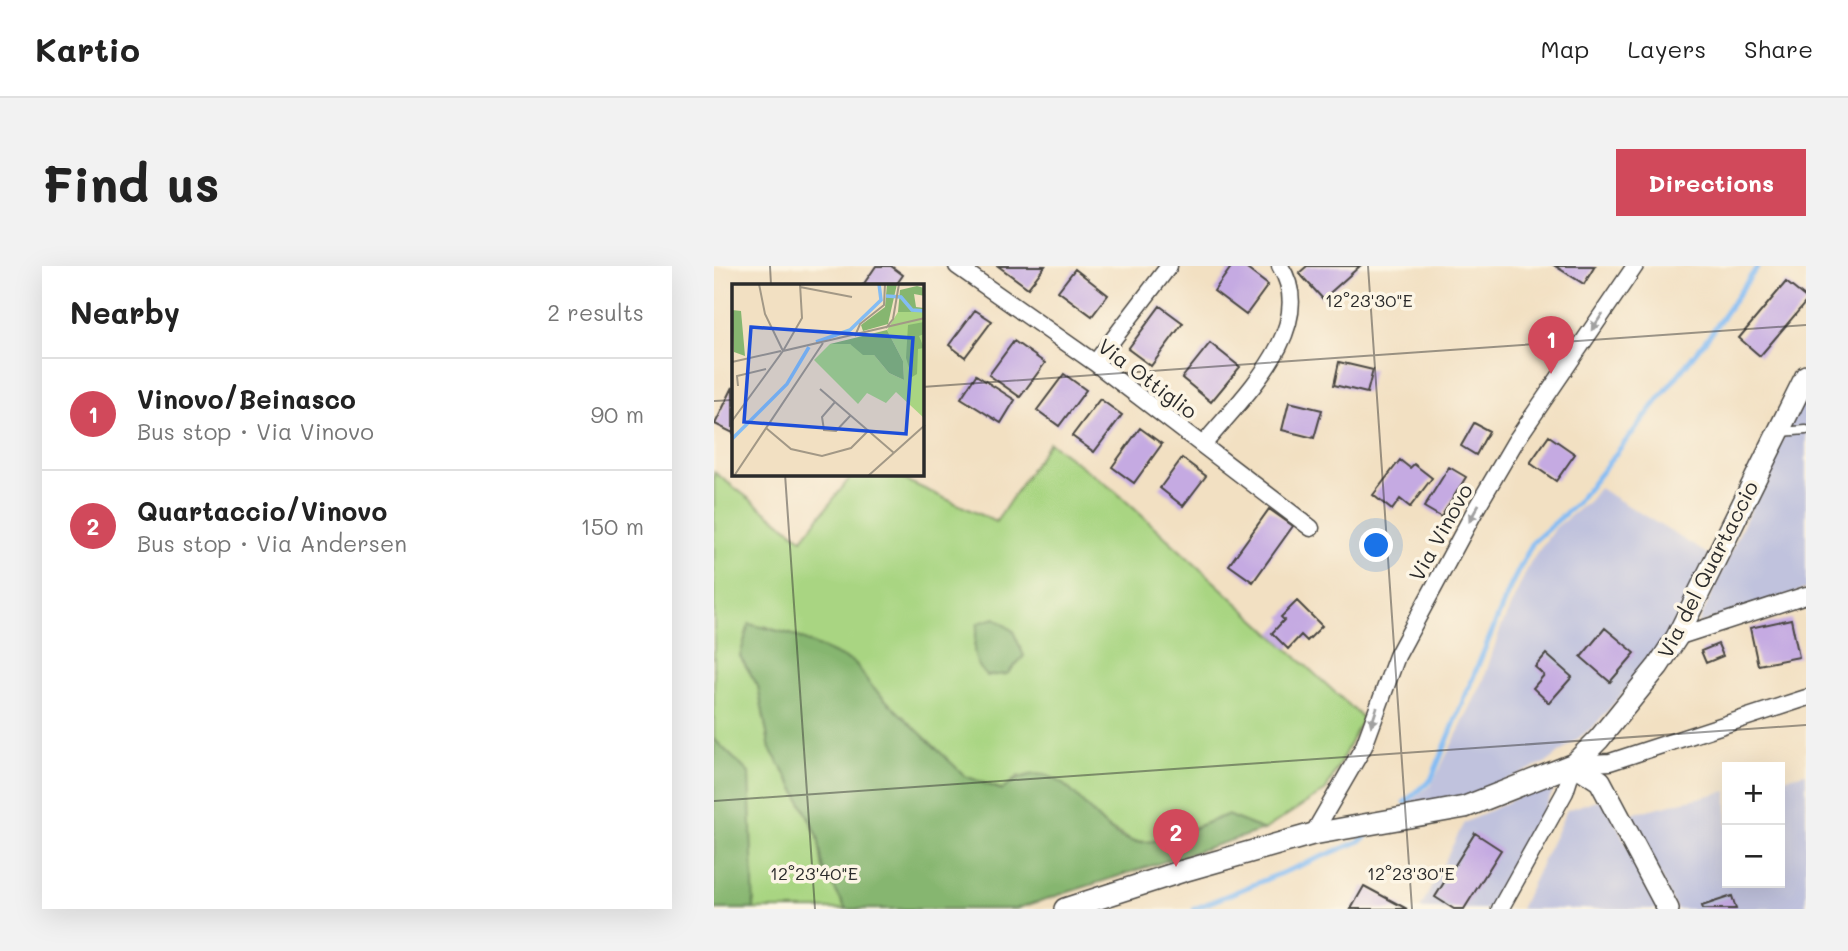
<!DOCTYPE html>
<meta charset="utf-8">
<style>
:root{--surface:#fff;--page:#f2f2f2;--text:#222;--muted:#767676;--line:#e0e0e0;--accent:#d1495b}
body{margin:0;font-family:Mali,sans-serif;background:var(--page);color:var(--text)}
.controls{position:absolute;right:21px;bottom:21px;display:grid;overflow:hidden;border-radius:0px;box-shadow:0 7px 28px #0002}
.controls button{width:63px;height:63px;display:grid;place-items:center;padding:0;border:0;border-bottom:2px solid var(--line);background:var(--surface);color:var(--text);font:35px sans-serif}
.you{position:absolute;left:663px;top:280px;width:24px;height:24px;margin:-18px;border:5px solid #fff;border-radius:50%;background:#1a73e8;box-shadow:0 0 0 10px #1a73e833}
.badge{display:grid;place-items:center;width:46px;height:46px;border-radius:50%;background:var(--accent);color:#fff;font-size:23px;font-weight:700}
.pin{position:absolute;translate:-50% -58px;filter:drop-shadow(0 2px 4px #0008)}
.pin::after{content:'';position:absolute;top:37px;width:24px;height:21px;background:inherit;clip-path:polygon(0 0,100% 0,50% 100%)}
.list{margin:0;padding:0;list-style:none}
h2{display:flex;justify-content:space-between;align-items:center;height:91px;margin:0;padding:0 28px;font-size:30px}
h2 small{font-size:23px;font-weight:400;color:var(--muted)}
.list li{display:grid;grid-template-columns:46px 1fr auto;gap:21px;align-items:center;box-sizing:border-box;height:112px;padding:0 28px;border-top:2px solid var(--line)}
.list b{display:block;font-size:26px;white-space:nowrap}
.list p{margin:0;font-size:23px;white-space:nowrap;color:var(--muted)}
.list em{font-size:23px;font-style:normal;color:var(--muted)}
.map{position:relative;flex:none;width:1092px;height:643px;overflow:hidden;border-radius:0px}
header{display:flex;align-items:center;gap:42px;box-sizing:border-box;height:98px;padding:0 35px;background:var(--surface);border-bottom:2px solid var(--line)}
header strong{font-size:33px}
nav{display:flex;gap:38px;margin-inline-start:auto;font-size:24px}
.intro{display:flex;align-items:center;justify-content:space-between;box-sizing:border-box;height:168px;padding:0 42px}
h1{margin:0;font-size:49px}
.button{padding:18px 32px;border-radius:0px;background:var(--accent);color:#fff;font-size:24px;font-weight:700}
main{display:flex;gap:42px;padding:0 42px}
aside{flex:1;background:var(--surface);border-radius:0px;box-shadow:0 7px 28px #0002}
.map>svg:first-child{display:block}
.industrial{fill:#c0c2dd}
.green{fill:#a9d582;stroke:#6a8056;stroke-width:2}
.forest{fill:#86b670;stroke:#58704e;stroke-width:2}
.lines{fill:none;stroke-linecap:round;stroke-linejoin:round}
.stream{stroke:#83bcf4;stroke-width:5}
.building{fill:#c5aae2}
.lane-casing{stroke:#494642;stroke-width:11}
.street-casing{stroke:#494642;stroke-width:19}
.secondary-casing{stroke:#494642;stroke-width:24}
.lane{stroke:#fff;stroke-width:8}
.street{stroke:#fff;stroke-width:16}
.secondary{stroke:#fff;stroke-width:21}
.oneway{fill:#a0a0a0}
.ticks{fill:none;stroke:#2b2b2b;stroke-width:2;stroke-opacity:0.45}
.labels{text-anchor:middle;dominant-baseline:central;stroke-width:7;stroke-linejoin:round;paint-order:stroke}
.street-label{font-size:21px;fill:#2b2b2b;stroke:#fcf5e5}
.inset-river{fill:none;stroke:#83bcf4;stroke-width:3.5}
.inset-road{fill:none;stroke:#a29886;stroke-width:2}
.view{fill:#1d4ed8;fill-opacity:0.15;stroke:#1d4ed8;stroke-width:3.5}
.inset-edge{fill:none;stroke:#2b2b2b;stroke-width:3.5}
.ticks-label{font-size:18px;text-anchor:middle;fill:#2b2b2b;stroke:#fcf5e5;stroke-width:7;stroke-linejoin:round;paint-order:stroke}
</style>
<header>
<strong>Kartio</strong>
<nav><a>Map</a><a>Layers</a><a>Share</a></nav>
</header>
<div class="intro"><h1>Find us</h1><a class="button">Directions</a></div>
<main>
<aside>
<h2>Nearby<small>2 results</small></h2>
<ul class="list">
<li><span class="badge">1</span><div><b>Vinovo/Beinasco</b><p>Bus stop · Via Vinovo</p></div><em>90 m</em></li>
<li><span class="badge">2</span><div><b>Quartaccio/Vinovo</b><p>Bus stop · Via Andersen</p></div><em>150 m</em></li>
</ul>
</aside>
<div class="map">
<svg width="1092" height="643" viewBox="0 0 1092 643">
<rect width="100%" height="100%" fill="#fcf5e5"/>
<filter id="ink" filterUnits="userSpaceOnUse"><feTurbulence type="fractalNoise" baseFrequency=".0143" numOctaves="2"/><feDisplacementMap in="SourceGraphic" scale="14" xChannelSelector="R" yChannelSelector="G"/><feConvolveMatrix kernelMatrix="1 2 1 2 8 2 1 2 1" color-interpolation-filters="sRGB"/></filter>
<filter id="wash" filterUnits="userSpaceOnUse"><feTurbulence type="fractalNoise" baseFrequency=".00686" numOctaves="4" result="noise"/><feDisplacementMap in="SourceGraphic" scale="28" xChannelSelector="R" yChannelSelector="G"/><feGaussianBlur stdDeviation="1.57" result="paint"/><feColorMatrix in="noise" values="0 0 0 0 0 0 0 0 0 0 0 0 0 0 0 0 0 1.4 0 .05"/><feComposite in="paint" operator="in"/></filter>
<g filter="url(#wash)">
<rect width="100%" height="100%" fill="#f2e0c2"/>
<!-- industrial -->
<path class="industrial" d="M1092 127V323L984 358 1068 174Z
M885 222 995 289 967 350 935 397 880 460 835 495 748 533 694 545V537L718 518 769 416 786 364 816 297 841 262 875 235Z
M1092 507V643H962L916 548 1013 525V617H1066V513Z
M847 510 778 643H706L750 557Z
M889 532 946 643H806L853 544Z"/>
<!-- green -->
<path class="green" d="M335 176 401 225 649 452 612 524 550 564 513 549 441 576 418 575 389 558 353 521 304 510 289 524 251 510 157 420 141 397 51 360 26 390 44 420 56 483 79 520 104 570 109 602 132 643H0V206L88 273 139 208H178L282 256Z"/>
<!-- forest -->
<path class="forest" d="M281 352 299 365 310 390 293 408 273 410C256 394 259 379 264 357Z
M35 358 77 368 141 397 157 420 251 510 288 524C350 471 372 568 421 576 448 579 487 558 513 549L550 564 301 643H132L109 602 104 570 79 520 56 483 44 420 26 390Z
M0 473 35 507 40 643H0Z"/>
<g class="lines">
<!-- stream -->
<path class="stream" d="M691 536 717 514 797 319 819 276 862 238 998 66 1044 0
M480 643 646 575 653 569"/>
</g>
<g id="blocks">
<!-- building -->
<path class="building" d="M162 0H177L189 9 182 19H149Z
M284 0H331L314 22Z
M518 0H529L554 19 532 49 500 25Z
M593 0H646L609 33 585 7Z
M841 0H881L870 18Z
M361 3 394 29 378 50 344 25Z
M1072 16 1092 32V36L1046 90 1025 72Z
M446 40 469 57 437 100 414 83Z
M261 44 278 55 251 91 235 79Z
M300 75 331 97 306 131 275 109Z
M496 77 526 101 497 136 468 112Z
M625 96 659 104 653 127 620 119Z
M350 108 372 124 345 160 323 144Z
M262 109 301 134 287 157 247 132Z
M19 121V167L1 158Z
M386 133 408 149 380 186 358 170Z
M575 136 608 144 600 172 568 164Z
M760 157 775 165 762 189 747 180Z
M426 162 448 178 420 217 398 201Z
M835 170 861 188 842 215 816 197Z
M468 192 492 210 469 240 446 222Z
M686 194 696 202 700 198 718 212 696 241 686 233 678 244 659 229Z
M735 201 752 211 727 251 710 241Z
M555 243 579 260 539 316 515 299Z
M583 335 608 360 593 375 587 369 574 383 558 367 570 354 567 351Z
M1077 353 1085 391 1044 399 1036 362Z
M891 362 921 387 896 416 867 391Z
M1004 378 1009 390 992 397 987 385Z
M832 388 858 411 835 437 819 422 830 409 821 401Z
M761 567 787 584 750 643H740L721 631Z
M650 620 693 643H637Z
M1018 630 1022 643H989L988 640Z"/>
</g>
</g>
<g filter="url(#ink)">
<use href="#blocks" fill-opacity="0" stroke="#494642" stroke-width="2"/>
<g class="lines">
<defs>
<path id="lane" d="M1067 166 1092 164"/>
<path id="street" d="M243 0 381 97 597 262
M381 97 455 0
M489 179C525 134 606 62 566 0
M963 371 1092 329
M599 568 650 480 683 390 763 241 801 176 921 0
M786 643 851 526 860 498 896 496 1092 432"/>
<path id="secondary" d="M860 498 886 515 954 643
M351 643 469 605 599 568 751 541 860 498 885 473 944 400 963 371 1092 110"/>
</defs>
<!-- lane casing -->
<use href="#lane" class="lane-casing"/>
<!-- street casing -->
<use href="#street" class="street-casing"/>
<!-- secondary casing -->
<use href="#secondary" class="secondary-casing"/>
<!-- lane -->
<use href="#lane" class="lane"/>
<!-- street -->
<use href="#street" class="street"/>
<!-- secondary -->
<use href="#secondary" class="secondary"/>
</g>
<!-- one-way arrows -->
<defs><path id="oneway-solid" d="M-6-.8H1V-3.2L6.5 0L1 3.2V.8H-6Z" transform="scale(1.75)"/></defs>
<g class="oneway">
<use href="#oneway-solid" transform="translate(883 56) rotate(124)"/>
<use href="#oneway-solid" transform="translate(760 247) rotate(119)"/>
<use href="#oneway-solid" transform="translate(660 451) rotate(108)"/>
</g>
</g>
<!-- ticks -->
<path class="ticks" d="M56 0 57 19M654 0 698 643M208 121 1092 59M0 135 19 134M71 208 101 643M0 535 1092 459"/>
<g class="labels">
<!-- street labels -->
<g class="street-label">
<text transform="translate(434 112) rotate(37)">Via Ottiglio</text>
<text transform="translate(726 266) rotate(-61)">Via Vinovo</text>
<text transform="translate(993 303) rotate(-63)">Via del Quartaccio</text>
</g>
</g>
<!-- overview -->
<g transform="translate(18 18)">
<rect width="192" height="192" fill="#f2e0c2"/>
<path d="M178 26 192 28V134L164 108 154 119 135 109 126 120 82 76 98 60H118L142 71 157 89 172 96 171 77 155 46 166 28Z" fill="#a9d582"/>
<path d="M155 0H165L156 40 131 47 129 41 153 23ZM185 2 192 4 193 12 182 10 184 23 192 24V28H166L168 6ZM0 26 9 27 13 72 2 68ZM192 38V50L187 52 192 64 186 65 185 90 180 93 174 74 176 41ZM155 46 171 77 172 96 157 89 142 71H131L118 60H98Z" fill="#86b670"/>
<path class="inset-river" d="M154 12 169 13 180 26 193 27M84 58 118 46 149 16 147 0M0 155 55 100 77 63"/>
<path class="inset-road" d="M27 0 33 30 51 67M68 3 120 13M154 44 161 35 167 0M123 52 128 40 152 21 153 0M51 67 70 34 68 0M0 78 49 67M6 102 5 92 34 85M88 105 162 169M103 118 90 133 92 146 104 147 118 132M0 137 51 67 193 34M34 144 59 165 90 172 119 164 137 146M2 192 91 59M136 192 193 141"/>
<path class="view" d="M19 43 181 54 174 150 12 138Z"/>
<rect width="192" height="192" class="inset-edge"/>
</g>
<g class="ticks-label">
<text x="655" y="41">12°23'30"E</text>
<text x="100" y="614">12°23'40"E</text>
<text x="697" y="614">12°23'30"E</text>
</g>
</svg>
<div class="controls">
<button>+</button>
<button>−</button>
</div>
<div class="you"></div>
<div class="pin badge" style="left:837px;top:108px">1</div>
<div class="pin badge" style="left:462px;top:601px">2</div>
</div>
</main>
